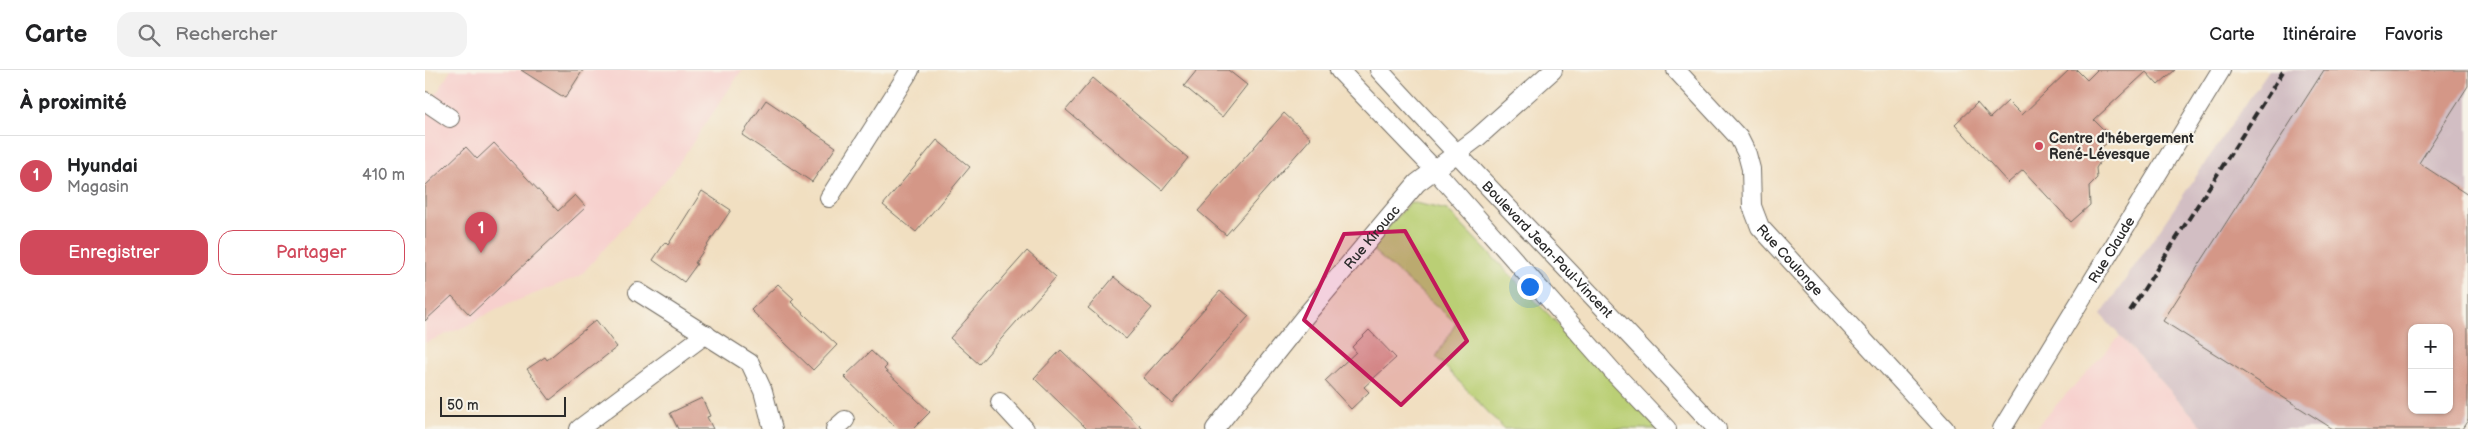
<!DOCTYPE html>
<html lang="fr">
<meta charset="utf-8">
<style>
:root{--surface:#fff;--page:#f2f2f2;--text:#202124;--muted:#757577;--line:#e0e0e0;--accent:#d1495b}
body{margin:0;font-family:"Balsamiq Sans",sans-serif;background:var(--page);color:var(--text)}
.controls{position:absolute;right:15px;bottom:15px;display:grid;overflow:hidden;border-radius:10px;box-shadow:0 1px 4px #0004}
.controls button{width:45px;height:45px;display:grid;place-items:center;padding:0;border:0;border-bottom:1px solid var(--line);background:var(--surface);color:var(--text);font:25px sans-serif}
.scale{position:absolute;left:15px;bottom:12px;width:126px;box-sizing:border-box;padding-left:5px;border:2px solid #2b2b2b;border-top:0;font-size:14px;line-height:18px;white-space:nowrap;color:#2b2b2b;-webkit-text-stroke:4px #f7f3e8;paint-order:stroke}
.you{position:absolute;left:1104px;top:216px;width:18px;height:18px;margin:-12px;border:4px solid #fff;border-radius:50%;background:#1a73e8;box-shadow:0 0 0 8px #1a73e833}
.badge{display:grid;place-items:center;width:32px;height:32px;border-radius:50%;background:var(--accent);color:#fff;font-size:16px;font-weight:700}
.pin{position:absolute;translate:-50% -41px;filter:drop-shadow(0 1px 2px #0008)}
.pin::after{content:'';position:absolute;top:26px;width:18px;height:15px;background:inherit;clip-path:polygon(0 0,100% 0,50% 100%)}
.list{margin:0;padding:0;list-style:none}
h2{display:flex;justify-content:space-between;align-items:center;height:65px;margin:0;padding:0 20px;font-size:21px}
h2 small{font-size:16px;font-weight:400;color:var(--muted)}
.list li{display:grid;grid-template-columns:32px 1fr auto;gap:15px;align-items:center;box-sizing:border-box;height:80px;padding:0 20px;border-top:1px solid var(--line)}
.list b{display:block;font-size:19px;white-space:nowrap}
.list p{margin:0;font-size:16px;white-space:nowrap;color:var(--muted)}
.list em{font-size:16px;font-style:normal;color:var(--muted)}
.actions{display:flex;gap:10px;padding:15px 20px}
.actions a{flex:1;padding:11px 0;border:1px solid var(--accent);border-radius:15px;text-align:center;font-size:18px;color:var(--accent)}
.actions .main{background:var(--accent);color:#fff}
.icon{flex:none;width:28px;height:28px;fill:none;stroke:currentColor;stroke-width:2;stroke-linecap:round;stroke-linejoin:round}
.map{position:relative;flex:none;width:2043px;height:359px;overflow:hidden}
header{display:flex;align-items:center;gap:30px;box-sizing:border-box;height:70px;padding:0 25px;background:var(--surface);border-bottom:1px solid var(--line)}
header strong{font-size:24px}
nav{display:flex;gap:28px;margin-inline-start:auto;font-size:18px}
.search{width:350px;height:45px;background:var(--page);display:flex;align-items:center;gap:12px;box-sizing:border-box;padding:0 18px;border-radius:15px;color:var(--muted);font-size:19px}
main{display:flex}
aside{flex:1;background:var(--surface)}
.map>svg:first-child{display:block}
.built{fill:#f7d0cd}
.industrial{fill:#d2bec3;fill-rule:evenodd}
.green{fill:#bacf74;stroke:#727d50}
.building{fill:#d49787;fill-rule:evenodd}
.lines{fill:none;stroke-linecap:round;stroke-linejoin:round}
.minor-casing{stroke:#706a60;stroke-width:20}
.minor{stroke:#fff;stroke-width:18}
.rail{stroke:#2b2b2b;stroke-width:4;stroke-dasharray:8 4;stroke-linecap:butt}
.marked{fill:#c2185b;fill-opacity:0.2;stroke:#c2185b;stroke-width:4;stroke-linejoin:round}
.poi-dot{fill:#d1495b;stroke:#f7f3e8;stroke-width:2}
.labels{text-anchor:middle;dominant-baseline:central;stroke-width:4.5;stroke-linejoin:round;paint-order:stroke}
.poi-label{font-size:14px;font-weight:bold;fill:#2b2b2b;stroke:#f7f3e8;text-anchor:start}
.street-label{font-size:14px;fill:#2b2b2b;stroke:#f7f3e8}
</style>
<header>
<strong>Carte</strong>
<div class="search"><svg class="icon" aria-label="search" viewBox="0 0 24 24"><circle cx="10" cy="10" r="6"/><path d="M15 15l6 6"/></svg>Rechercher</div>
<nav><a>Carte</a><a>Itinéraire</a><a>Favoris</a></nav>
</header>
<main>
<aside>
<h2>À proximité<small></small></h2>
<ul class="list">
<li><span class="badge">1</span><div><b>Hyundai</b><p>Magasin</p></div><em>410 m</em></li>
</ul>
<div class="actions"><a class="main">Enregistrer</a><a>Partager</a></div>
</aside>
<div class="map">
<svg width="2043" height="359" viewBox="0 0 2043 359">
<rect width="100%" height="100%" fill="#f7f3e8"/>
<filter id="ink" filterUnits="userSpaceOnUse"><feTurbulence type="fractalNoise" baseFrequency=".02" numOctaves="2"/><feDisplacementMap in="SourceGraphic" scale="10" xChannelSelector="R" yChannelSelector="G"/><feConvolveMatrix kernelMatrix="1 2 1 2 8 2 1 2 1" color-interpolation-filters="sRGB"/></filter>
<filter id="wash" filterUnits="userSpaceOnUse"><feTurbulence type="fractalNoise" baseFrequency=".0096" numOctaves="4" result="noise"/><feDisplacementMap in="SourceGraphic" scale="20" xChannelSelector="R" yChannelSelector="G"/><feGaussianBlur stdDeviation="1.12" result="paint"/><feColorMatrix in="noise" values="0 0 0 0 0 0 0 0 0 0 0 0 0 0 0 0 0 1.4 0 .05"/><feComposite in="paint" operator="in"/></filter>
<g filter="url(#wash)">
<rect width="100%" height="100%" fill="#f1dfc1"/>
<!-- built -->
<path class="built" d="M26 0H317L247 103 155 206 71 239 41 256 0 273V42Z
M1695 266 1780 359H1609Z"/>
<!-- industrial -->
<path class="industrial" d="M1844 0H2043V359H1780L1676 245ZM1987 258H2024V340H1987Z"/>
<!-- green -->
<path class="green" d="M985 132 1022 140 1235 359H1079L1011 287 1031 253 945 178Z"/>
<g id="blocks">
<!-- building -->
<path class="building" d="M96 0H158L140 28Z
M772 0H803L822 15 797 47 759 16Z
M1644 0H1652L1662 10 1672 0H1750L1733 15 1721 2 1669 50 1684 65 1682 73 1676 78 1677 89 1671 98 1672 108 1664 116 1665 135 1646 152 1598 100 1583 113 1530 54 1552 33 1565 48 1583 31 1597 45Z
M1899 0H2043V16L1994 93 2043 125V350L2037 359H1908L1738 251ZM1987 258H2024V340H1987Z
M668 8 763 88 737 120 641 40Z
M341 30 411 77 387 112 317 65Z
M859 43 886 68 801 165 773 141Z
M512 70 545 97 491 162 458 135Z
M69 73 133 141 150 125 161 137 45 245 27 226 0 251V116L41 77 52 89Z
M277 121 306 140 270 193 272 194 259 212 228 190 240 172 243 175Z
M602 181 631 207 554 294 525 268Z
M689 207 727 238 701 269 663 238Z
M353 214 369 229 366 232 412 275 388 300 326 240Z
M795 221 824 246 747 333 718 308Z
M171 250 192 277 125 330 102 299 120 287 122 290Z
M944 260 971 288 939 317 944 322 926 339 900 311 931 282 927 277Z
M636 280 718 359H662L609 308Z
M446 281 462 296 459 299 505 342 488 359H473L419 307Z
M277 328 285 346 282 347 288 359H253L245 343Z"/>
</g>
</g>
<g filter="url(#ink)">
<use href="#blocks" fill-opacity="0" stroke="#706a60" stroke-width="1"/>
<g class="lines">
<defs>
<g id="minor">
<path d="M914 0 1010 100 1191 305 1242 359"/>
<path id="s1" d="M954 0C1065 121 1181 238 1292 359"/>
<path id="s2" d="M1251 0 1314 68 1322 84 1326 99 1327 136 1335 157 1520 359"/>
<path d="M0 31 25 48"/>
<path d="M404 128 485 0"/>
<path d="M213 222 325 293 338 321 348 359"/>
<path d="M575 332 600 359"/>
<path d="M154 359 281 264"/>
<path d="M410 359 420 350"/>
<path id="s3" d="M790 359 877 250 992 113 1052 68 1128 0"/>
<path id="s4" d="M1577 359 1796 0"/>
</g>
</defs>
<!-- minor casing -->
<use href="#minor" class="minor-casing"/>
<!-- minor -->
<use href="#minor" class="minor"/>
<!-- rail -->
<path class="rail" d="M1705 241 1859 0"/>
</g>
</g>
<!-- marked area -->
<path class="marked" d="M980 161 1042 271 976 335 879 250 919 164Z"/>
<!-- markers -->
<circle class="poi-dot" cx="1614" cy="76" r="5"/>
<g class="labels">
<!-- poi labels -->
<g class="poi-label">
<text x="1624" y="68">Centre d'hébergement<tspan x="1624" dy="16">René-Lévesque</tspan></text>
</g>
<!-- street labels -->
<g class="street-label">
<text stroke="none"><textPath href="#s3" startOffset="248">Rue Kirouac</textPath></text>
<text stroke="none"><textPath href="#s1" startOffset="246">Boulevard Jean-Paul-Vincent</textPath></text>
<text stroke="none"><textPath href="#s4" startOffset="210">Rue Claude</textPath></text>
<text stroke="none"><textPath href="#s2" startOffset="230">Rue Coulonge</textPath></text>
</g>
</g>
</svg>
<div class="controls">
<button>+</button>
<button>−</button>
</div>
<div class="scale">50 m</div>
<div class="you"></div>
<div class="pin badge" style="left:56px;top:183px">1</div>
</div>
</main>
